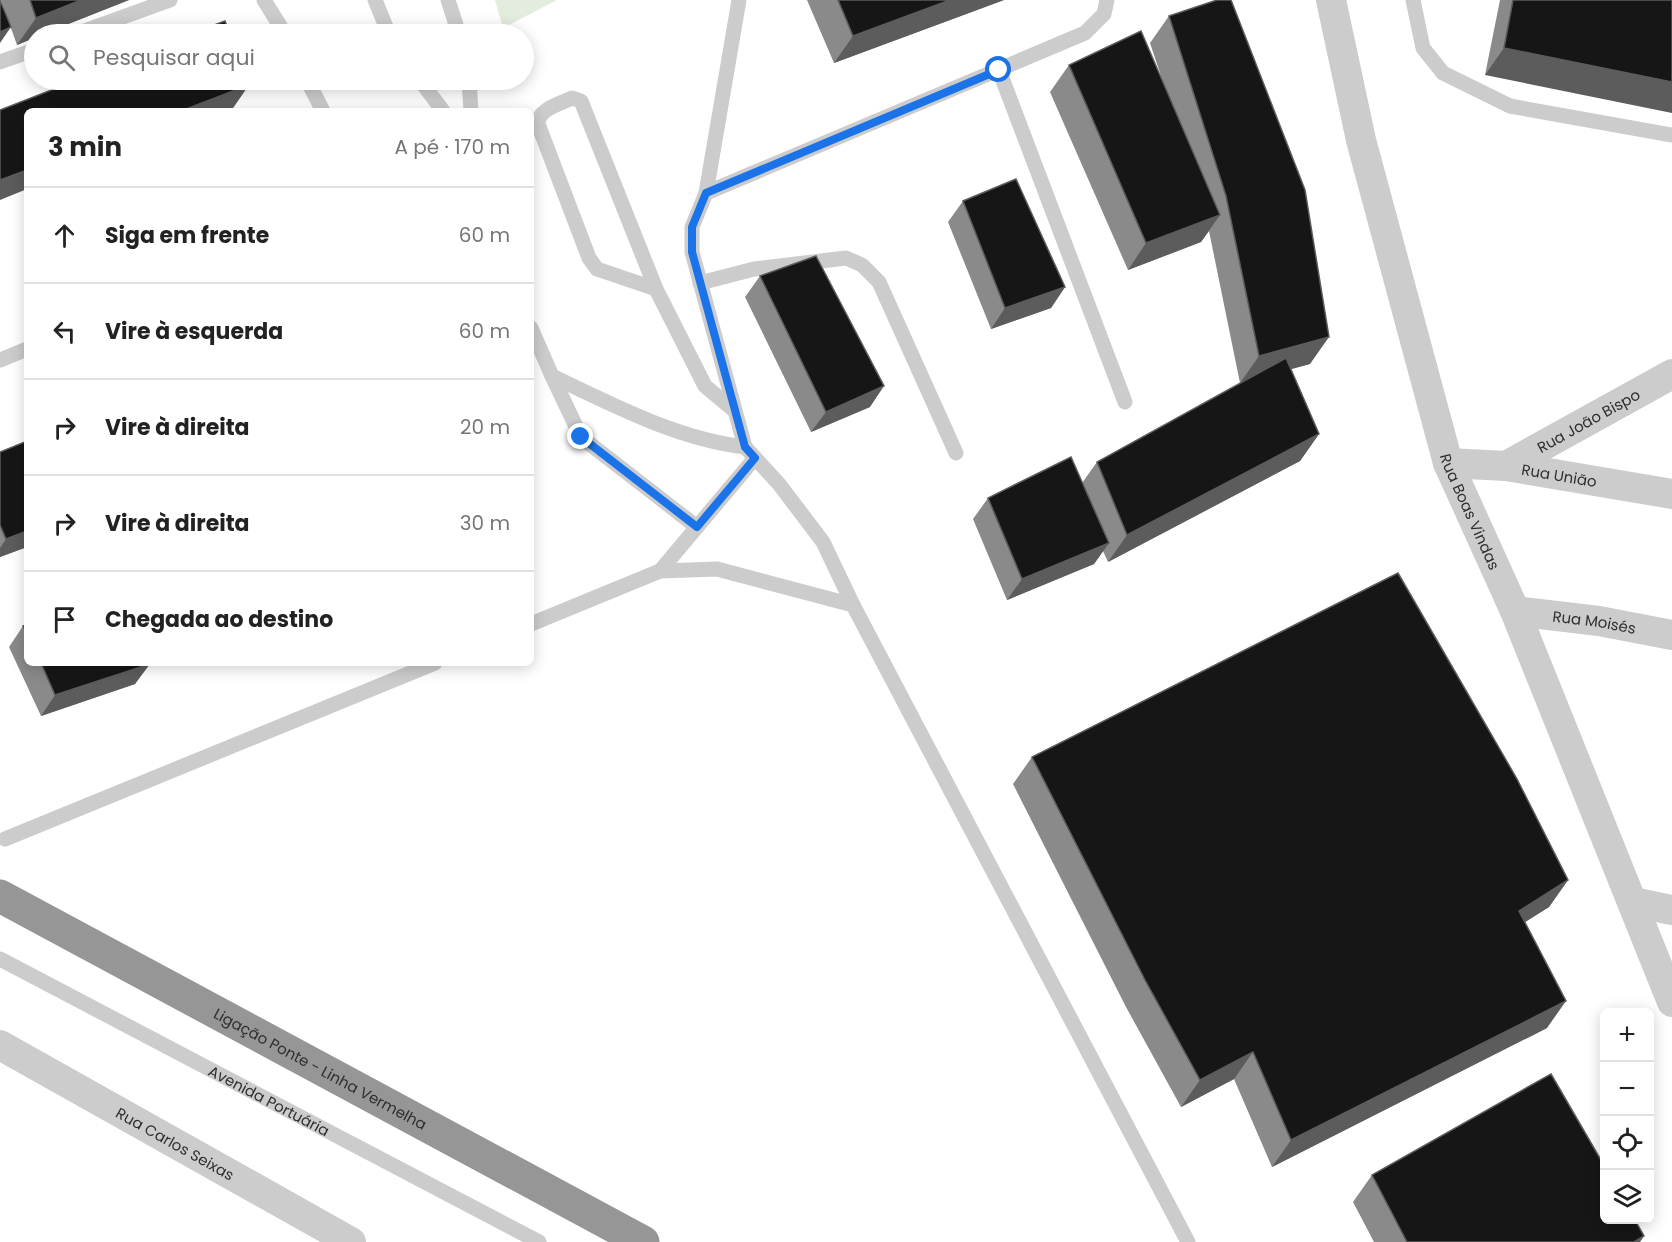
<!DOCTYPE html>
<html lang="pt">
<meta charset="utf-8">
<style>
:root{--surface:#fff;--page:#f6f6f6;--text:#222;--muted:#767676;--line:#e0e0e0}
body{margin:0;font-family:Poppins,sans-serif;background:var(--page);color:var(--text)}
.controls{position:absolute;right:18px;bottom:18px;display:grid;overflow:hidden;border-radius:9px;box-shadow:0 3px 15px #0003}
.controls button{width:54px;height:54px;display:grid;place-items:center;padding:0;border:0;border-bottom:2px solid var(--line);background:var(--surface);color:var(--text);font:30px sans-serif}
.stop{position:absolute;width:18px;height:18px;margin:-14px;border:4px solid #1a73e8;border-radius:50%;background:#fff}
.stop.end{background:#1a73e8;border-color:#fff;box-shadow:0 2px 6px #0008}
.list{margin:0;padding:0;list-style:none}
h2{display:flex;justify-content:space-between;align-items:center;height:78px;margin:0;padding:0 24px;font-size:26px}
h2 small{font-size:20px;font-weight:400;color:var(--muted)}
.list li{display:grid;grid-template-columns:39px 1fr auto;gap:18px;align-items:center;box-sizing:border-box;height:96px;padding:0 24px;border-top:2px solid var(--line)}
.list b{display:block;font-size:22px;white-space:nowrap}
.list em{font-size:20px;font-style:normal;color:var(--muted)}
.icon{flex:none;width:33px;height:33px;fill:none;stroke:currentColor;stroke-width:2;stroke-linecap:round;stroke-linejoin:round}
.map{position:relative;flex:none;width:1672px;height:1242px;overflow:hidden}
.search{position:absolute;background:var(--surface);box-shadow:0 3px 15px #0003;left:24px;top:24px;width:510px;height:66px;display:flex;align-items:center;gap:15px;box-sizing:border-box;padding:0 21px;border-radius:33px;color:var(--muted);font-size:22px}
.panel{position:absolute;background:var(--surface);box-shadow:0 3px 15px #0003;left:24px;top:108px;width:510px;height:558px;border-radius:9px}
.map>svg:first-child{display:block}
.green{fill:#e3ecdd}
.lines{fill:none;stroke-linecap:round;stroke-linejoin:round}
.lane{stroke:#ccc;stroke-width:15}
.street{stroke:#ccc;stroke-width:30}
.highway{stroke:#969696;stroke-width:33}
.wall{fill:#8a8a8a}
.shaded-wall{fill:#5c5c5c}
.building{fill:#161616;stroke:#5c5c5c;stroke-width:1.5}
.route{stroke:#1a73e8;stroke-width:8}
.labels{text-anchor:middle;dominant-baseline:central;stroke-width:6;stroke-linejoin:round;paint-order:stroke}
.street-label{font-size:15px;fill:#2f2f2f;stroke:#fff}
</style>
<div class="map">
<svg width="1672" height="1242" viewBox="0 0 1672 1242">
<rect width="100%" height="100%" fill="#fff"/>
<!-- green -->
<path class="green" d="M495 0H557L503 28Z"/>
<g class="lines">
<!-- lane -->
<g class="lane">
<path d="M264 0 285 34"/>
<path d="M375 0 389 34"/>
<path d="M448 0 459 34"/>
<path d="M1413 0 1423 48 1443 73 1510 106 1672 135"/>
<path d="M76 34 170 0"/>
<path d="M0 62 34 50"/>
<path d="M999 70 1125 402"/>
<path d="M307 80 323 111"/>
<path d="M420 80 443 111"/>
<path d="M469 80 471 111"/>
<path d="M706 193 739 0"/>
<path d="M700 283 754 269 846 258 862 265 879 282 956 453"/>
<path d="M656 289 597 269 589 258 538 124C538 109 560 104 572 98L581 101 656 289 705 386 735 411"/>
<path d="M531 328 552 376C613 405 677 439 745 447L779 484 823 542 853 605 1188 1242"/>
<path d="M0 360 27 349"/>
<path d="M552 376 581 437 697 527"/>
<path d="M745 447 692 252V227L706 193 1085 33 1104 14 1107 0"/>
<path d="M660 571 755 458"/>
<path d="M531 624 660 571 717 569 853 605"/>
<path d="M5 839 435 663"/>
<path id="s1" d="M0 959 539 1242"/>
</g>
<!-- street -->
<g class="street">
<path id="s2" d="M1331 0 1361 140 1448 463 1515 611 1672 1002"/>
<path id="s3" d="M1448 463 1506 466 1672 494"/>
<path id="s4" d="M1506 466 1672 374"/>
<path id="s5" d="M1515 611 1599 621 1672 635"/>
<path d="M1633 902 1672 910"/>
<path id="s6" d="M0 1045 351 1242"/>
</g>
<!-- highway -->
<path class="highway" id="s7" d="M0 896 643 1242"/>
</g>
<!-- wall -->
<path class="wall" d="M1 0H129L43 34H34V38L17 45Z
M807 0H1004L834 63Z
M1500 0H1672L1485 75Z
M1169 16 1310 364 1291 369 1319 434 1300 461 1108 562 1103 551 1094 564 1007 600 973 519 988 498 1082 483 1097 462 1242 382 1240 383 1209 231 1201 242 1128 270 1050 92 1069 65 1163 82 1150 43Z
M963 201 1065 287 1051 308 991 329 948 222Z
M760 276 870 407 811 432 745 297Z
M0 452 27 547 0 557Z
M27 625V663H149L135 684 41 716 9 647 23 626Z
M1032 757 1568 880 1549 907 1525 922 1547 1028 1272 1167 1234 1079 1181 1107 1126 1007 1013 784Z
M1372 1175 1640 1242H1374L1353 1202Z"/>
<!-- shaded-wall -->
<path class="shaded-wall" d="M81 0H129L43 34H34V38L17 45 36 18Z
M950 0H1004L834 63 853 36Z
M11 27 0 43V32Z
M1504 48 1672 82V113L1485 75Z
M249 85 231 111H181Z
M27 170V189L0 200V180Z
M1220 215 1201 242 1128 270 1146 243Z
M1065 287 1051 308 991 329 1005 308Z
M1329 337 1310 364 1240 383 1259 356Z
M884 386 870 407 811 432 826 412Z
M1319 434 1300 461 1108 562 1127 535Z
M27 531V547L0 557V548L6 539Z
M1109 543 1094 564 1007 600 1022 579Z
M150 664 135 684 41 716 55 695Z
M1568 880 1549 907 1500 938 1519 911Z
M1566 1001 1547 1028 1272 1167 1291 1140Z
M1253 1052 1234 1079 1181 1107 1200 1080Z
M1644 1236 1640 1242H1634Z"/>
<!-- building -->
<path class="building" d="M0 0 11 27 0 32Z
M30 0H81L36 18Z
M838 0H950L853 36Z
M1217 0H1231L1305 190 1329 337 1259 356 1226 196 1169 16Z
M1513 0H1672V82L1504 48Z
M225 21 230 34H190Z
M1141 31 1220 215 1146 243 1069 65Z
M77 80H247L249 85 181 111H27V170L0 180V110Z
M1016 179 1065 287 1005 308 963 201Z
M816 256 884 386 826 412 760 276Z
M1286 358 1319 434 1127 535 1097 462Z
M27 441V531L6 539 0 525V452Z
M1071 457 1109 543 1022 579 988 498Z
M1398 573 1517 779 1568 880 1519 911 1566 1001 1291 1140 1253 1052 1200 1080 1145 980 1032 757Z
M27 625V633L23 626Z
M41 663H149L150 664 55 695Z
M1551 1074 1605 1167V1220H1635L1644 1236 1634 1242H1407L1372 1175Z"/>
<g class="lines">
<!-- route -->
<path class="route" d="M581 437 697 527 755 458 745 447 692 252V227L706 193 999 70"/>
</g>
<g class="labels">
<!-- street labels -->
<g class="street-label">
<text stroke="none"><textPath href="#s4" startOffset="94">Rua João Bispo</textPath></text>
<text stroke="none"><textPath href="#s3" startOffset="112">Rua União</textPath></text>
<text stroke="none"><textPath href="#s2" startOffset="531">Rua Boas Vindas</textPath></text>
<text stroke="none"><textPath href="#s5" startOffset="80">Rua Moisés</textPath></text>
<text stroke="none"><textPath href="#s7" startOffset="364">Ligação Ponte - Linha Vermelha</textPath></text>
<text stroke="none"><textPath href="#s1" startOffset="304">Avenida Portuária</textPath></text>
<text stroke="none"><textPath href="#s6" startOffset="201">Rua Carlos Seixas</textPath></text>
</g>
</g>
</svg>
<div class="controls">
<button>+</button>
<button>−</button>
<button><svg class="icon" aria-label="locate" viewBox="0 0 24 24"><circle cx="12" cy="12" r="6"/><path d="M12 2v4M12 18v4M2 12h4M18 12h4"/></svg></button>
<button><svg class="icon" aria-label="layers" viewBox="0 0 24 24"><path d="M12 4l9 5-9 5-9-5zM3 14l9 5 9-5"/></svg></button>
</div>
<div class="stop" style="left:999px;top:70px"></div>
<div class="stop end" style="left:581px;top:437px"></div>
<div class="search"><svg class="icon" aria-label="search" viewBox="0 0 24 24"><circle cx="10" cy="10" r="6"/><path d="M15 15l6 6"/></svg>Pesquisar aqui</div>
<section class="panel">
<h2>3 min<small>A pé · 170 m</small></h2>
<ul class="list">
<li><svg class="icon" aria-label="ahead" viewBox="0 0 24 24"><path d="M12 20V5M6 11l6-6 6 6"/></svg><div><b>Siga em frente</b></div><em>60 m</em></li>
<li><svg class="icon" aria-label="left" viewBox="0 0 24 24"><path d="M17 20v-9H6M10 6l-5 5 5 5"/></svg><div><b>Vire à esquerda</b></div><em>60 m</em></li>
<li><svg class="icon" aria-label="right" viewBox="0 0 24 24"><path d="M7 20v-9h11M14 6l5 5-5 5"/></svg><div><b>Vire à direita</b></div><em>20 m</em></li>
<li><svg class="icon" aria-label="right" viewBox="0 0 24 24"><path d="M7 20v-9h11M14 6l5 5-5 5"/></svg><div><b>Vire à direita</b></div><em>30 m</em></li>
<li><svg class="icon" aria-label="arrive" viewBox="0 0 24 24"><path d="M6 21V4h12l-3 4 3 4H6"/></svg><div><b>Chegada ao destino</b></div></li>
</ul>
</section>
</div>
